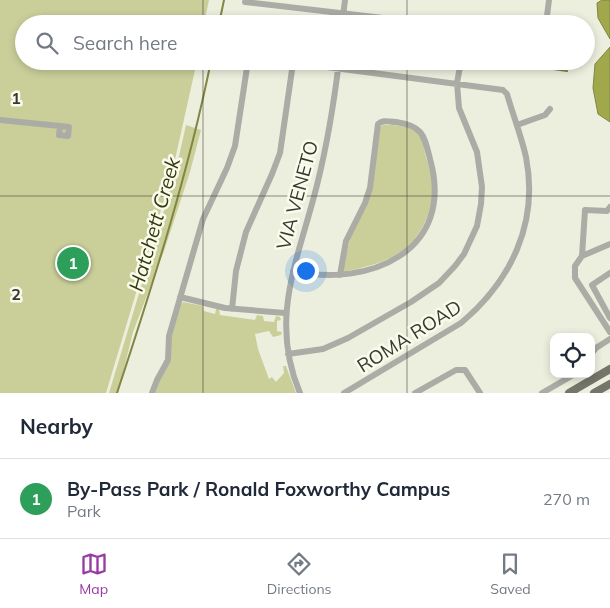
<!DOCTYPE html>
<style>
:root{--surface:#fff;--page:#f2f2f3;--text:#1f2937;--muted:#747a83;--line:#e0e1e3;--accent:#973aa4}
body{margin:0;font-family:Mulish,sans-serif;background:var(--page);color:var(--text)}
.controls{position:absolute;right:15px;bottom:15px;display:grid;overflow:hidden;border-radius:10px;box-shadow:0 2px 8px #0003}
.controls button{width:45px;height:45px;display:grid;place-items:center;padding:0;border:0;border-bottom:1px solid var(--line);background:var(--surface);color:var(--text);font:25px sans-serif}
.you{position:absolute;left:305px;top:270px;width:18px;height:18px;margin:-12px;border:4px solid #fff;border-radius:50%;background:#1a73e8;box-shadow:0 0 0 8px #1a73e833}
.badge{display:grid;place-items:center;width:32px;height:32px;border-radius:50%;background:var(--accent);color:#fff;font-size:16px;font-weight:700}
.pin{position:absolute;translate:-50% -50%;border:2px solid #fff;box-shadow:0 1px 5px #0006}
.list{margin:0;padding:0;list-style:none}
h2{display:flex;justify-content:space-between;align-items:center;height:65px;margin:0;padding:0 20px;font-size:21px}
h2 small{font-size:16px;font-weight:400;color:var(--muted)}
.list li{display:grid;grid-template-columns:32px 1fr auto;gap:15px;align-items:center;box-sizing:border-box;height:80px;padding:0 20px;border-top:1px solid var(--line)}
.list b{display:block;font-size:19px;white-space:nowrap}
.list p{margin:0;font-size:16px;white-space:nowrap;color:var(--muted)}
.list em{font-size:16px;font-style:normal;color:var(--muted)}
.icon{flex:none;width:28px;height:28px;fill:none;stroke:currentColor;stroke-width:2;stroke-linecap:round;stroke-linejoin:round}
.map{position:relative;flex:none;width:610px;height:393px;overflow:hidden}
.search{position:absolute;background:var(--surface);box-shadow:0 2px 8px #0003;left:15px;right:15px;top:15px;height:55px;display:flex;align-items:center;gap:12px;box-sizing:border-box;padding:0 18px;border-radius:28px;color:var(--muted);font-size:19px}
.sheet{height:145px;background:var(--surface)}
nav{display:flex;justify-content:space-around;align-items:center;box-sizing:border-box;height:70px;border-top:1px solid var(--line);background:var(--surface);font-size:14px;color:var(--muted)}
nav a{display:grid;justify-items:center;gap:2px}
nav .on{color:var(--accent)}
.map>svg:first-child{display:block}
.green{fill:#cacf9a}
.water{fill:#a1a74b;stroke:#818643}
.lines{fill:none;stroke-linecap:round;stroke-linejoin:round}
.stream{stroke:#818643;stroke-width:2}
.minor{stroke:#abaca5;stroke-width:6}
.major{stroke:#757669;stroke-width:8}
.grid{fill:none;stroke:#373831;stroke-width:1;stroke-opacity:0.55}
.labels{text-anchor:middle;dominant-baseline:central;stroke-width:5;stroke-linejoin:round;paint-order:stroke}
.street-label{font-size:19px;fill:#373831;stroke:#fafceb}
.water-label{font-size:20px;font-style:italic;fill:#353710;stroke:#fafceb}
.grid-label{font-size:16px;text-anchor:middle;font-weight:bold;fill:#373831;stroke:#fafceb;stroke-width:5;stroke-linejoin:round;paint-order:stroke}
</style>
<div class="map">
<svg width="610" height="393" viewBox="0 0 610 393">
<rect width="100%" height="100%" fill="#edefde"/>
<!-- green -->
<path class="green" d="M0 0H209L204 24H24V61H197L172 173 106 393H0Z
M186 125 201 130 190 172 164 251 133 332 118 393H109L175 174Z
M383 125C393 125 409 125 417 132 423 138 424 149 426 157 429 167 433 180 433 191 432 213 420 238 402 251 385 263 365 267 344 272L343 269 350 238 365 207 380 127Z
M183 302 203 306 204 311 215 314 216 309H219L220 315 255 320 257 315 263 316 264 321 274 322 276 316 280 317 281 320 277 321V331L282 332 281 335 273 337 269 331 255 334 258 349 269 379 272 377 276 382 284 373 283 366H286L296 393H155L181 305Z"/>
<!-- water -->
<path class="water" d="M602 0H610V39L598 18 597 3Z
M610 47V122L598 114 593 88 595 64Z"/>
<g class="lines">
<!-- stream -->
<path class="stream" d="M219 24 224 0
M497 61 567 71
M117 393C153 284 188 174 211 61"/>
<!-- minor -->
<path class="minor" d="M245 2 435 24
M342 24 345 0
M546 24 549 0
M281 61 503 90 507 94C513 115 521 135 526 157 539 223 511 281 461 323L344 393
M0 120 60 126 69 127 68 136 59 135 60 126
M517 125 545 115 550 109
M610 207 607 211 585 210 582 256 575 266V278L610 332
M582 256 610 244
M293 271C369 288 456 251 430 159 424 135 423 126 396 122 389 122 383 119 378 124L370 188 365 203 346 241 340 275
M610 273 592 285 610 318
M180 297 225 308 285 313
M232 309 236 271 246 232 272 174 280 153 293 63
M288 354 323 349 348 338 411 302 439 283 455 266 464 254 477 226 481 204 482 187 477 152 459 108 457 83 461 61
M591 354 596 348 610 339
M152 393 157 380 168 360 169 336 203 219 227 168 235 146 248 61
M300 393C268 318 299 258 317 185 327 145 334 103 339 61
M415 393 456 370H465L480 393
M542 393 575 374"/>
<!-- major -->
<path class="major" d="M569 393 610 369
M594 393 610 384"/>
</g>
<!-- grid -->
<path class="grid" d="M203 0V24M407 0V24M203 61V393M407 61V393M0 196H610"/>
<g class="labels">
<!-- street labels -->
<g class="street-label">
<text transform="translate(297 195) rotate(-75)">VIA VENETO</text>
<text transform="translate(409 336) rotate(-32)">ROMA ROAD</text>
</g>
<!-- water labels -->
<g class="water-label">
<text transform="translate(154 224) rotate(-74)">Hatchett Creek</text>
</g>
</g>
<g class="grid-label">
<text x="16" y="104">1</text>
<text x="16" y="300">2</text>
</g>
</svg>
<div class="controls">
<button><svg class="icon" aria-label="locate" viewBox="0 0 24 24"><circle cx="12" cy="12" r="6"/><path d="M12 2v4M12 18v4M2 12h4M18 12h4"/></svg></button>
</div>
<div class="you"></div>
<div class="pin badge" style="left:73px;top:263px;background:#2e9e5b">1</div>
<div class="search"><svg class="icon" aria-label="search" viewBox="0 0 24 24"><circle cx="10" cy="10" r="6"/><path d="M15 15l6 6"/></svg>Search here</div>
</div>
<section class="sheet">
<h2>Nearby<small></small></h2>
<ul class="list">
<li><span class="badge" style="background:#2e9e5b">1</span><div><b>By-Pass Park / Ronald Foxworthy Campus</b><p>Park</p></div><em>270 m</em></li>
</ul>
</section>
<nav>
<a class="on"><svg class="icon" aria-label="map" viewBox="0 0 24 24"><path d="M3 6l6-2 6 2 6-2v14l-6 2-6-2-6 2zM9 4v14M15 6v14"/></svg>Map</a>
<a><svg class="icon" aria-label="directions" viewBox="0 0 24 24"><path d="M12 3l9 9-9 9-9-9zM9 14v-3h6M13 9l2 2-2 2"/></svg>Directions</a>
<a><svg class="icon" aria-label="saved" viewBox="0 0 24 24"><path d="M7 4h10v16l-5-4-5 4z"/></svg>Saved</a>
</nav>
